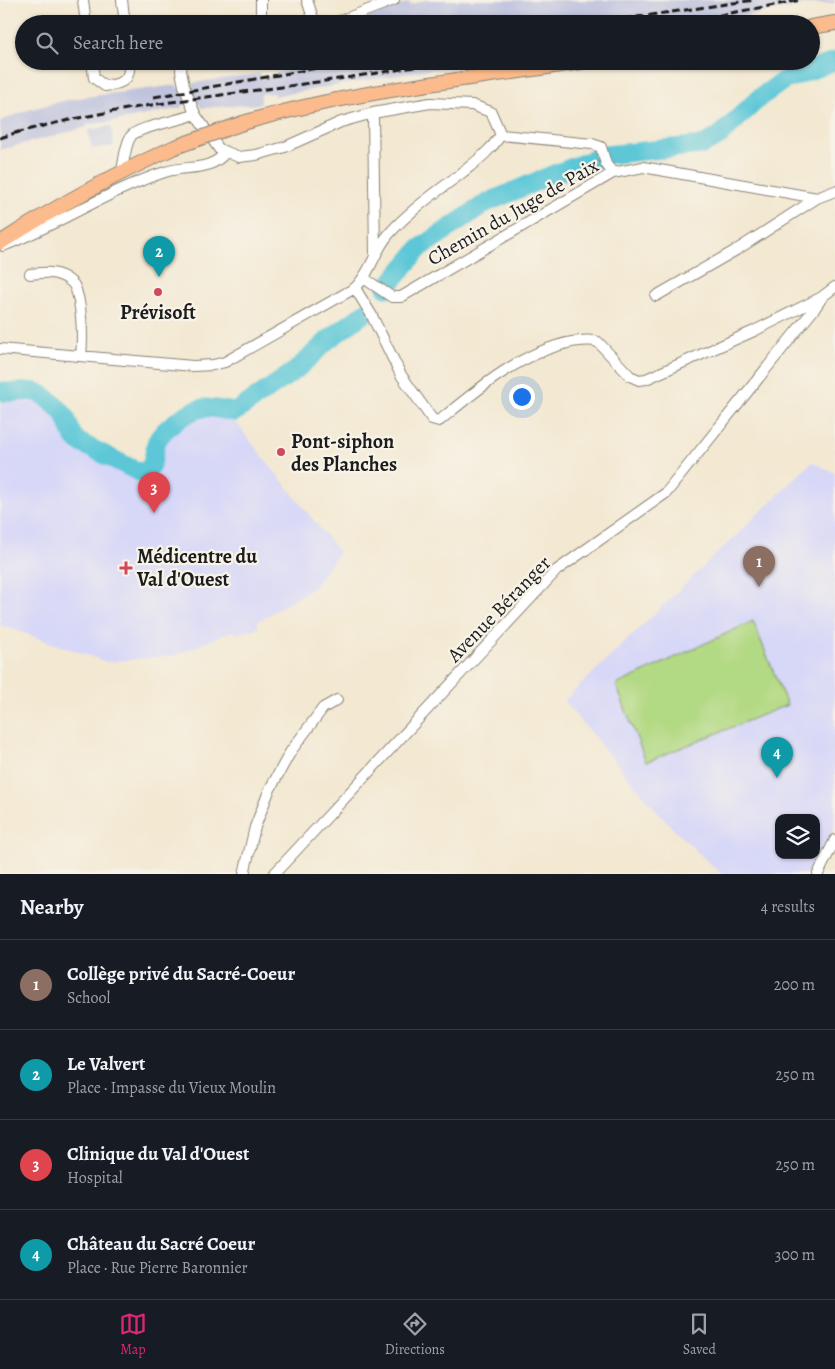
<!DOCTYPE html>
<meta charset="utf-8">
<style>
:root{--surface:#171b24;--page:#242831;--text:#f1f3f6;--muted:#9ea1a6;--line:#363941;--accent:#db2777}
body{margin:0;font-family:Alegreya,serif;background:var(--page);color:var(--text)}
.controls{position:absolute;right:15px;bottom:15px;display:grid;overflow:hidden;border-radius:10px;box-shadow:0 1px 4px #0004}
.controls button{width:45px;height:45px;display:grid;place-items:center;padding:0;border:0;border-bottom:1px solid var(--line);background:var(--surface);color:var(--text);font:25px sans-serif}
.you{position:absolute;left:521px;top:396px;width:18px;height:18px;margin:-12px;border:4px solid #fff;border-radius:50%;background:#1a73e8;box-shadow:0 0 0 8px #1a73e833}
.badge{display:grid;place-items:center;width:32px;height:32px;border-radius:50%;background:var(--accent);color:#fff;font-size:16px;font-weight:700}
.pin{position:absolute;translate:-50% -41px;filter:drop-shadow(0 1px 2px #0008)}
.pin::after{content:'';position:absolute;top:26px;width:18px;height:15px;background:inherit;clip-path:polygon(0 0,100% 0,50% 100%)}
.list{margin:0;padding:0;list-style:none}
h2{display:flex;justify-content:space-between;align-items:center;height:65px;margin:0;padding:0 20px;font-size:21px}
h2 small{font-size:16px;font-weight:400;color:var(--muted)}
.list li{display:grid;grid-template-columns:32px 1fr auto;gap:15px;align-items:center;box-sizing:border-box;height:90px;padding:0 20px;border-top:1px solid var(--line)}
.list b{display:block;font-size:19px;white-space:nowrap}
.list p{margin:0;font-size:16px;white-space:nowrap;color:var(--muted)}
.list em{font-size:16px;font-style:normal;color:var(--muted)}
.icon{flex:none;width:28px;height:28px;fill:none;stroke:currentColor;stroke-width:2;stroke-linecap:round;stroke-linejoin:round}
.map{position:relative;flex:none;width:835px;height:874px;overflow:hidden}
.search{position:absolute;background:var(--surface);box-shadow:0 1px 4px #0004;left:15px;right:15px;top:15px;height:55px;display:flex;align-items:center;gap:12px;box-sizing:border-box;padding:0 18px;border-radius:28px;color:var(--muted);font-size:19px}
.sheet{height:425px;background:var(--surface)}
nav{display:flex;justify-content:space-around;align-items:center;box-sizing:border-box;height:70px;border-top:1px solid var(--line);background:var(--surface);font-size:14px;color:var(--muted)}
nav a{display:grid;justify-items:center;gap:2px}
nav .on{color:var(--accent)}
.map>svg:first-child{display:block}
.built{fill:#d7d7f8;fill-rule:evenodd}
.industrial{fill:#bfc2dd}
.pitch{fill:#b2d983;stroke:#677a50}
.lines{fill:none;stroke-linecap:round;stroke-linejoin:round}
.river{stroke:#5dc7d7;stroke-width:19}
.minor-casing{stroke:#888276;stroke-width:12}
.major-casing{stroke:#888276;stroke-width:16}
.minor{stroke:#fff;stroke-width:10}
.major{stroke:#fbbb8c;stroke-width:14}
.rail{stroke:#1c1c1c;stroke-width:3;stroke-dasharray:8 4;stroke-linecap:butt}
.major-bridge-casing{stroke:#888276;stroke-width:16;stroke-linecap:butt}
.major-bridge{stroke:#fbbb8c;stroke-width:14}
.poi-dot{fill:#d1495b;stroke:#f7f3e8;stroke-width:2}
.labels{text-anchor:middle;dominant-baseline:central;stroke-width:4.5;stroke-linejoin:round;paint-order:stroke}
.street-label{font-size:20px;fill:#1c1c1c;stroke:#f7f3e8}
.poi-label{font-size:20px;font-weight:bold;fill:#1c1c1c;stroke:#f7f3e8;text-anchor:start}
</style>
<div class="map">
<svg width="835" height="874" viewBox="0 0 835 874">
<rect width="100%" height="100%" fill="#f7f3e8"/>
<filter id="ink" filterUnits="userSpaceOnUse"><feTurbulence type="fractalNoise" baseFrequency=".02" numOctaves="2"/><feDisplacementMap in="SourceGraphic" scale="10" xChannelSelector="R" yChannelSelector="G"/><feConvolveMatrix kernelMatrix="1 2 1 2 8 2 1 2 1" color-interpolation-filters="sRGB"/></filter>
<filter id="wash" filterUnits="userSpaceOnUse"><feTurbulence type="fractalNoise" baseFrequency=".0096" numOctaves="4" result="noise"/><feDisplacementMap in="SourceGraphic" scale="20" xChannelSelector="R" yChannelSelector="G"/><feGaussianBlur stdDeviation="1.12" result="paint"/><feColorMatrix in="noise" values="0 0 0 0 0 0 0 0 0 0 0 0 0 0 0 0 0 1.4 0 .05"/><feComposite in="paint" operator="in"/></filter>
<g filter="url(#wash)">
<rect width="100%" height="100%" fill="#f3e8d1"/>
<!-- built -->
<path class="built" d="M30 393 37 394 61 415 73 440 142 474 146 473 153 468 157 445 160 438 169 429 183 418 194 412 204 410 218 412 233 419 339 552 314 587 257 622 259 627 238 634 232 631 177 655 107 662 0 625V394L9 397H15Z
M812 462 835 473V826L813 874H721L674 830 624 773 564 701ZM779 818H816V855H779Z"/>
<!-- industrial -->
<path class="industrial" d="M424 0H835V3L810 4 702 24H351L409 2 410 5Z
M309 61H480L275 96 273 93 261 94V104L201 108 199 103 182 105 181 108 111 122 87 124V127L0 150V121L28 110 58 102 85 97 177 85V88L193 86V83L261 73V79Z
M111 126 114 146 92 149 88 130Z"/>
<!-- pitch -->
<path class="pitch" d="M753 621 787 705 646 762 616 685Z"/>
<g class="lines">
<!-- river -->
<path class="river" d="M386 288 420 248 486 203 549 176 605 155 702 145 718 137 759 98 783 81 835 61
M0 391C14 395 25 389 36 392 44 394 62 410 66 418 71 427 69 434 79 442L139 472 147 471C157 459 152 452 157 441 163 429 189 409 204 408 214 407 226 411 235 412L296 370 328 340 366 312"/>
</g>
</g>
<g filter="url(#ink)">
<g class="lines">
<defs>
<path id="minor" d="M83 0 86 24
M122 0 125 24
M261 0V24
M307 0 315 24
M332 24 394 0
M92 61 94 78 105 86C122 84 131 81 129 61
M373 113 375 254
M501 135 592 144 601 147 606 164 613 173
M122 171C124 161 125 145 131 136 140 126 180 121 195 114
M3 246C58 225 109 190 165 172 186 165 210 172 225 153
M30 274C41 273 51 271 62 276 65 277 72 282 74 285 82 301 83 338 81 356
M365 279 392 297H401L613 173 643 167 817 198 835 191
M355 288 371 314 401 375 432 419 439 421C478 389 521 352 572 342 581 341 589 339 598 342L630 376 639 380 646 379 754 331 822 297
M656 296 738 249 817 198
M0 349 193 366 213 365 225 362 355 288C371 273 374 251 389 234 410 210 438 191 463 172 478 160 490 151 501 135L491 112 472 105 430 103 373 113 341 122 285 147 256 155 239 157 219 149 195 114 184 86 181 71 182 61
M244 874 255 827 269 791 291 751 323 708 337 700
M274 874 557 570 666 493 815 308 823 296 835 287
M818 874 835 840"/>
<path id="major" d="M811 27 835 23
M243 123C354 90 472 79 587 61
M0 243C57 206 113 175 175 147"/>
</defs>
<!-- minor casing -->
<use href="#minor" class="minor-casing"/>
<!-- major casing -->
<use href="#major" class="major-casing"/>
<!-- minor -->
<use href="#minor" class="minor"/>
<!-- major -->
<use href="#major" class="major"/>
<!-- rail -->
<path class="rail" d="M589 24 754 0
M672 24 801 0
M154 97 357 61
M16 133C96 111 177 101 258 90 322 82 386 72 449 61
M0 138 21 131"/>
<defs>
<path id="major-bridge" d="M175 147 243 123"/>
</defs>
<!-- major-bridge casing -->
<use href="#major-bridge" class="major-bridge-casing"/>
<!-- major-bridge -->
<use href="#major-bridge" class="major-bridge"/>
</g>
</g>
<!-- markers -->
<g class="poi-dot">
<circle cx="158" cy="292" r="5"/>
<circle cx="281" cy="452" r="5"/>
<path d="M123.5 560.5h5v5h5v5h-5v5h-5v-5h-5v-5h5z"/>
</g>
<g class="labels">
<!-- street labels -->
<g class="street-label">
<text transform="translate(513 212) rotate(-30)">Chemin du Juge de Paix</text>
<text transform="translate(499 609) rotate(-46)">Avenue Béranger</text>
</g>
<!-- poi labels -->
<g class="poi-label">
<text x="158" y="312" text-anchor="middle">Prévisoft</text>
<text x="291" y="441">Pont-siphon<tspan x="291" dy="23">des Planches</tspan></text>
<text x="137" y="556">Médicentre du<tspan x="137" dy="23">Val d'Ouest</tspan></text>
</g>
</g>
</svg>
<div class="controls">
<button><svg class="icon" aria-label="layers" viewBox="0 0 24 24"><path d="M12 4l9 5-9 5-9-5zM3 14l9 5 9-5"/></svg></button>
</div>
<div class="you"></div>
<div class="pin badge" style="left:759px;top:587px;background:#8d6e63">1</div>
<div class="pin badge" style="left:159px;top:277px;background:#0f9aa8">2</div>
<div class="pin badge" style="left:154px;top:513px;background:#e0444e">3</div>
<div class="pin badge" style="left:777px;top:778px;background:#0f9aa8">4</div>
<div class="search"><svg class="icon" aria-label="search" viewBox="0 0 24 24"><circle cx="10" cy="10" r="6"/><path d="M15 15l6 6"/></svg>Search here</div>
</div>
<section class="sheet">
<h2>Nearby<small>4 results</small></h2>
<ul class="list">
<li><span class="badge" style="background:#8d6e63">1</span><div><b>Collège privé du Sacré-Coeur</b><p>School</p></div><em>200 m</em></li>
<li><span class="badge" style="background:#0f9aa8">2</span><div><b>Le Valvert</b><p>Place · Impasse du Vieux Moulin</p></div><em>250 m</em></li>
<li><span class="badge" style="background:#e0444e">3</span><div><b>Clinique du Val d'Ouest</b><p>Hospital</p></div><em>250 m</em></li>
<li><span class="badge" style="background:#0f9aa8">4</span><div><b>Château du Sacré Coeur</b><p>Place · Rue Pierre Baronnier</p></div><em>300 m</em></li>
</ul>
</section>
<nav>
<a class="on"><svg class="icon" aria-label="map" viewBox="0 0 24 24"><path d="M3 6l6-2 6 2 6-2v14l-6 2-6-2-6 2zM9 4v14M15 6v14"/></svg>Map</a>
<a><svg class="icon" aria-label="directions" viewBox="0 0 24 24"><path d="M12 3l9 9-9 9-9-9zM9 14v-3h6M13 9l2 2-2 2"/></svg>Directions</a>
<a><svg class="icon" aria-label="saved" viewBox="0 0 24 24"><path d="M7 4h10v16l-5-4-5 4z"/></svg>Saved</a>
</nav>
